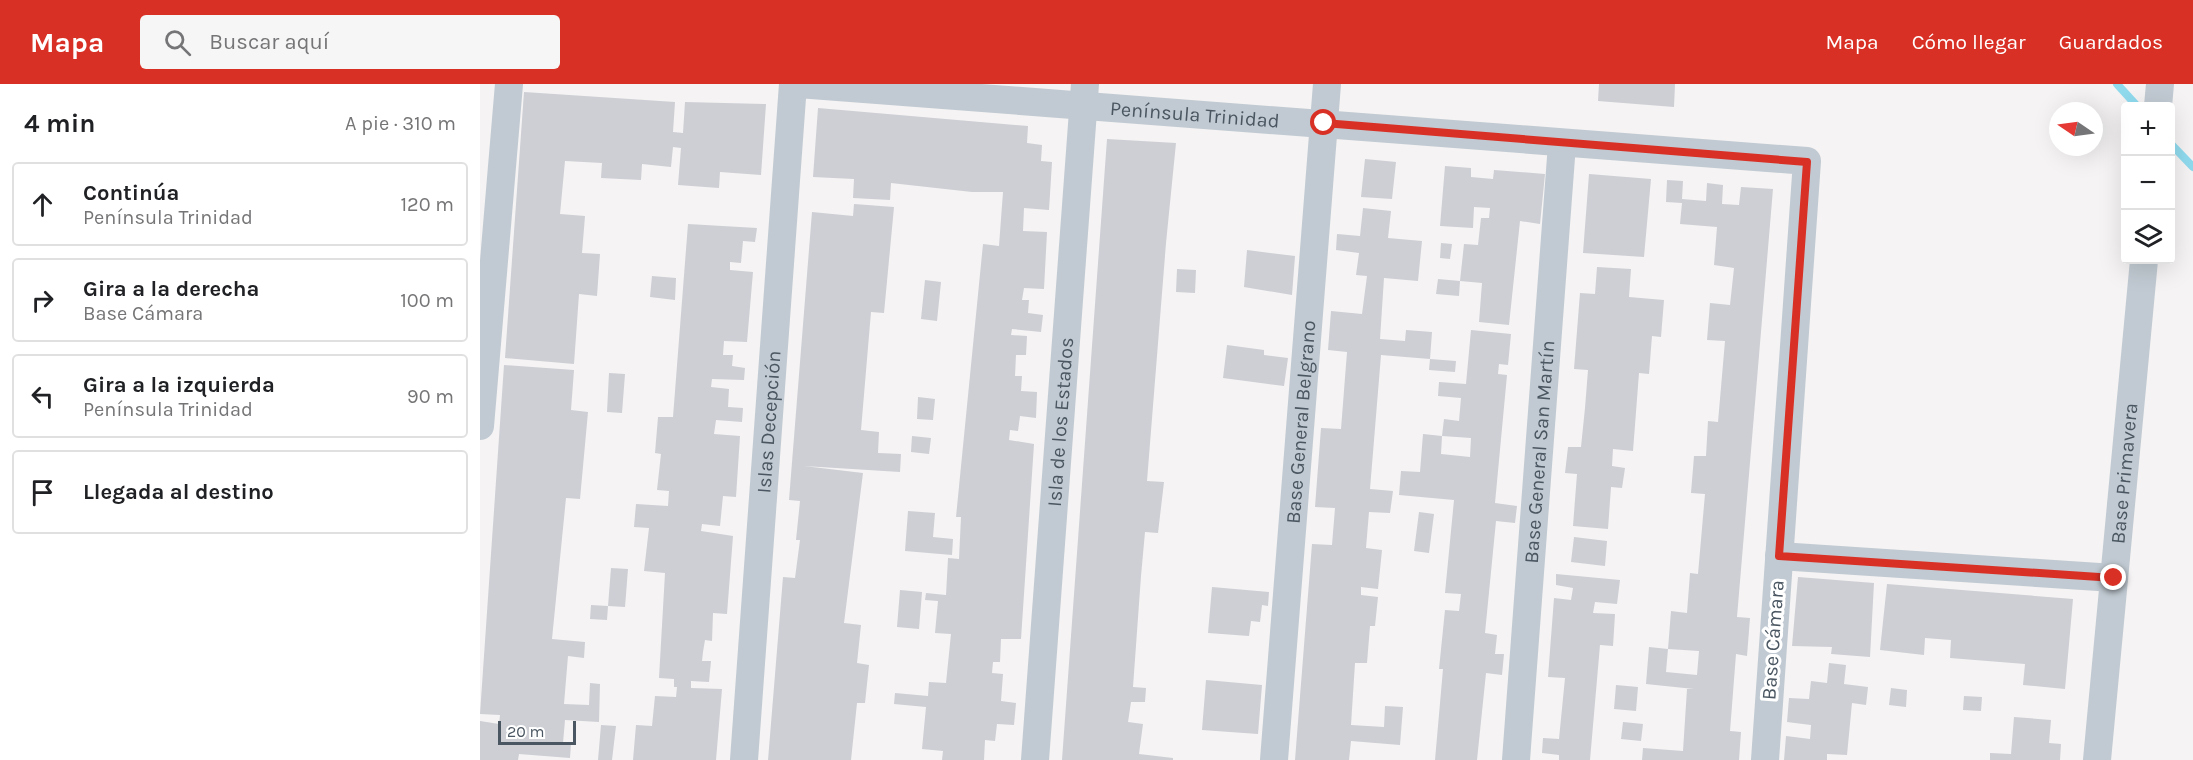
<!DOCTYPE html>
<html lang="es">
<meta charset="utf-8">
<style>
:root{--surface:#fff;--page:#f6f6f6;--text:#202124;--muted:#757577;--line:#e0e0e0;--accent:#d93025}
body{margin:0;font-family:Karla,sans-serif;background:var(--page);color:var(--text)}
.controls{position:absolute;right:18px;top:18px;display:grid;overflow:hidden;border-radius:6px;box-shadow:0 6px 24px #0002}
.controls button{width:54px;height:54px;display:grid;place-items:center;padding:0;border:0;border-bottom:2px solid var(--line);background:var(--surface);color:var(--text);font:30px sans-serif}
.compass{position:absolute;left:1569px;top:18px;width:54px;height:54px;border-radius:50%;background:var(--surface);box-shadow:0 6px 24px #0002;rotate:283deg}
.scale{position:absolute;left:18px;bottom:15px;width:78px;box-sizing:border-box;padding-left:6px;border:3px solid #4a5661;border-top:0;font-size:16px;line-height:21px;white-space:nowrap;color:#4a5661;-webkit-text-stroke:4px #fff;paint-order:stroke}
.stop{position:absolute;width:18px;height:18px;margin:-14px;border:4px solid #d93025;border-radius:50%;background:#fff}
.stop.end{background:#d93025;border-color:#fff;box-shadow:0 2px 6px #0008}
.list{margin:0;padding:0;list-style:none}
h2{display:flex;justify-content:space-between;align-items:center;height:78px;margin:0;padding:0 24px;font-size:26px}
h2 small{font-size:20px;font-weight:400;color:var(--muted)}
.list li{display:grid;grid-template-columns:39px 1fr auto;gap:18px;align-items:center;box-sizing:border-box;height:84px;margin:0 12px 12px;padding:0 12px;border:2px solid var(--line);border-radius:6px}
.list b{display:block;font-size:22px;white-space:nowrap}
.list p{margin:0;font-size:20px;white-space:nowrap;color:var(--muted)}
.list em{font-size:20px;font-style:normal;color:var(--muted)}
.icon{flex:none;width:33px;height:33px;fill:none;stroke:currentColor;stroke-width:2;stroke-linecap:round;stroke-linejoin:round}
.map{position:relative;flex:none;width:1713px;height:676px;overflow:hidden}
header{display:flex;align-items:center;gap:36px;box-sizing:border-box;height:84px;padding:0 30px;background:var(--accent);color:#fff}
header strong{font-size:28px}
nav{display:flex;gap:33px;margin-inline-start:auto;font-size:21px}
.search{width:420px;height:54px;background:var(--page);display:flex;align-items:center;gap:15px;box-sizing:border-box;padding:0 21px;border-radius:6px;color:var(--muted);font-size:22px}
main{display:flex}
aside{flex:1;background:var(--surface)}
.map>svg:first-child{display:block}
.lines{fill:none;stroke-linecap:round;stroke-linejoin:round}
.stream{stroke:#90daee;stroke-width:8}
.building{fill:#cdcfd5}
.street{stroke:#c1cad2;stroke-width:28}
.route{stroke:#d93025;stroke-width:8}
.labels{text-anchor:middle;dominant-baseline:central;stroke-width:6;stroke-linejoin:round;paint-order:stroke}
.street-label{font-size:20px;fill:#4a5661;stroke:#fff}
</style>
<header>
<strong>Mapa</strong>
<div class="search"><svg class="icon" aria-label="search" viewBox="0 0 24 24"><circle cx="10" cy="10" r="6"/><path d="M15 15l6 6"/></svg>Buscar aquí</div>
<nav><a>Mapa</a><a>Cómo llegar</a><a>Guardados</a></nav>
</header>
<main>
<aside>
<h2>4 min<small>A pie · 310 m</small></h2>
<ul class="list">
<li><svg class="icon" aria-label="ahead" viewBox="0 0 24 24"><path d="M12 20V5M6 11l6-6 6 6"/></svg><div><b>Continúa</b><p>Península Trinidad</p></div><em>120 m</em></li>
<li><svg class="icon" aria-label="right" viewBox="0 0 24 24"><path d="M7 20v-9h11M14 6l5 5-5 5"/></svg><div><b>Gira a la derecha</b><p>Base Cámara</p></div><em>100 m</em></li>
<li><svg class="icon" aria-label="left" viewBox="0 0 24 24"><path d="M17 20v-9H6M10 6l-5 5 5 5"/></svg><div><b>Gira a la izquierda</b><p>Península Trinidad</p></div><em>90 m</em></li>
<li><svg class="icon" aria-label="arrive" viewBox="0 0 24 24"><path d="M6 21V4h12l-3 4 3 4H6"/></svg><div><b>Llegada al destino</b></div></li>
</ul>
</aside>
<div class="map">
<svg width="1713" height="676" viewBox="0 0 1713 676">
<rect width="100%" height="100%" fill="#f5f3f3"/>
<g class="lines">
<!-- stream -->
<path class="stream" d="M1637 0 1657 22
M1690 59 1713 83"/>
</g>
<!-- building -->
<path class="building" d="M1119 0H1195L1194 23 1118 17Z
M44 8 195 18 193 48 203 49 205 18 286 20 281 91 240 88 239 104 198 101 201 64 193 63 191 83 162 80 161 96 121 94 122 79 85 77 80 130 105 132 102 169 120 170 117 212 99 210 94 280 25 274Z
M338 24 548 42 547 59 562 61 561 77 572 78 569 126 544 124 543 147 567 148 564 205 544 204 542 216H549L548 229 563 231 561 248 532 245 531 251 547 252 546 271H536L535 292H542L541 307 557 308 556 334 540 332 538 347 530 346 529 356 554 360 541 555H521L520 578H513L512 589 523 590 521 617 536 619 534 641 517 640 515 657 505 656 504 676H462L463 667 442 665 446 623 414 620 415 609 448 612 449 598 466 599 471 550 455 549 458 517 445 516 446 509 466 511 468 474 479 475 481 433H476L503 160 519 162 523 108H492L411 99 410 116 373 114 374 95 333 93Z
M627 55 696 59 686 159 667 397 684 398 678 449 665 448 661 492 653 603 666 604 665 618H651L648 638 663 640 659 670 693 674V676H582Z
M885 75 916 78 912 115 881 113Z
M965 82 991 84V93L1013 95 1014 86 1065 90 1060 140 1040 137 1029 241 999 238 1002 199 980 197 979 212 956 210 958 195 980 197 984 160 998 161 1001 134H1009L1010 124 994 123 993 144 960 142Z
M1109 90 1171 95 1164 173 1103 169Z
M1187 96 1203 97 1202 115 1226 117 1227 99 1243 101 1242 120 1259 121 1261 103 1293 105 1257 533 1270 534 1267 572 1256 570 1250 647 1261 648 1259 676H1162L1163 664 1203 667 1207 605H1214L1166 600 1169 563 1188 565 1186 588 1217 591 1219 567 1188 565 1191 527 1207 529 1210 489 1218 490 1225 410 1211 409 1214 372H1226L1228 337 1238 338 1245 257 1227 256 1230 219 1250 221 1254 184 1234 181 1237 143 1200 140 1202 119 1186 118Z
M374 120 414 123 404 229 391 228 381 346 399 348 398 369 421 370 420 388 324 382 383 389 364 539 381 541 377 579 389 581 385 619H377L371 676H288L303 493 315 494 320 456H316L320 417 309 416 332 128 373 132Z
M883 124 911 127 908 154 942 157 938 197 904 194 900 255 925 257 926 246 952 248 950 275 976 277 975 288 949 286 950 275 901 271 890 405 913 407 910 429 889 428 886 464 902 466 898 505 881 503V511L898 513 895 542H890L887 579H875L871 641 904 643 905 622 923 623 920 661 871 657 869 676H815L832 460 852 461 855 424 835 423 841 344 861 345 867 268 848 266 851 227 882 230 887 192 876 191 879 169 856 166 857 150 880 152Z
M208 140 277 144 275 158 263 157 261 179 250 178V186L273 188 267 258 244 257 243 271H253L252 282 265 284 264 296 232 295 231 303 249 305 248 323 263 324 262 338 236 336 234 350 260 352 256 413 243 412 240 442 222 440 221 447 253 452 247 530 233 529 232 557 225 556 223 568 222 577H231L229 598 211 597V604L242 605 236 676H153L156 641 172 642 175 612 196 613 197 603H194V595L179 594 185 489 164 487 169 444 154 443 156 420 188 422 189 407 177 406 181 370 175 369 178 333H193Z
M961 159 972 160 970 175 960 174Z
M767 166 815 172 812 211 764 203Z
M1117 183 1151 185 1149 213 1184 216 1181 253 1172 252 1169 290 1159 289 1153 367 1133 365 1132 382 1145 384 1142 404 1131 403 1128 445 1093 442 1097 390 1085 389 1088 363H1101L1105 324 1108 286 1094 285 1100 209 1115 210Z
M697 185 716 186 715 209 696 208Z
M172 192 196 194 195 216 170 213Z
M445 196 461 198 457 237 441 235Z
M991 246 1031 250 1028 281 1019 280 1018 290 1027 291 1015 419 1037 422 1035 439 1016 437 1005 549 1017 551 1015 570H1024L1022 591 1006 589 997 676H955L963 585H959L965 526 979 527 981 510 965 509 974 416 919 411 921 387 940 388 943 350 962 352 961 370 990 373 991 354 962 352 964 335 979 337 981 314 958 312 959 298 986 300Z
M747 261 784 266V271L808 274 804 302 743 294Z
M24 281 94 286 91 326 108 328 100 415 86 414 72 555 105 558 104 574 88 572 84 620 109 621 110 599 120 600 119 638 85 636 83 659 91 660 90 674 39 670 38 676H0V637L19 640 20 631 0 630Z
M129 289 145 290 142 329 127 328Z
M438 313 455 315 453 336 437 335Z
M432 352 451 354 449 370 431 368Z
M428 427 455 429 453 453 473 455 472 471 425 467Z
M939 428 954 430 949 469 934 467Z
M1094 453 1127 457 1125 482 1091 478Z
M131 484 148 485 145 523 128 522Z
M1076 490 1140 496 1137 520 1115 518 1113 529 1135 530 1133 562 1120 561 1110 676H1079V671L1062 669 1063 654 1079 655 1085 594 1068 593 1074 514 1091 516 1093 504 1076 501Z
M1318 493 1394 499 1390 573 1351 570 1352 563 1312 562Z
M1407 500 1593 515 1585 605 1543 601 1545 580 1470 574 1471 556 1445 554 1444 571 1400 566Z
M732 503 789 508 788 522 782 521 780 538 771 537 769 552 728 549Z
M420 506 442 508 439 545 417 543Z
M111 521 128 522 127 536 110 535Z
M1349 579 1366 581 1364 600 1388 603 1386 621 1372 619 1367 671 1347 670V676H1304L1306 652 1330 655 1331 641 1307 638 1309 614 1329 615 1331 597 1347 599Z
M726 596 782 601 778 650 722 646Z
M1136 601 1158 603 1156 627 1134 625Z
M1411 604 1427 606 1426 623 1409 621Z
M1484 612 1502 613 1501 627 1483 626Z
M1534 633 1571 636 1569 659 1581 660 1580 676H1510V669L1531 670Z
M1143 638 1163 640 1161 657 1141 655Z
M121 641 136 642 132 676H118Z"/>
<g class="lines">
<!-- street -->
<g class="street">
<path id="s1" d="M318 0 1327 77 1285 676"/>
<path d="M1678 22 1680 0"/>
<path d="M0 342 29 0"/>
<path d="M1299 472 1634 494"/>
<path id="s2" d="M264 676 313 0"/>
<path id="s3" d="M555 676 605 0"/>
<path id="s4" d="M794 676 847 0"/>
<path id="s5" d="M1036 676 1082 60"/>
<path id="s6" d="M1617 676 1664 176"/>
</g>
</g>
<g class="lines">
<!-- route -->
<path class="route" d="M844 39 1327 78 1299 472 1634 494"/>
</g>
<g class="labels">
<!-- street labels -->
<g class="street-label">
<text stroke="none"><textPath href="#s1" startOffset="398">Península Trinidad</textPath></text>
<text stroke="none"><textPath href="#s2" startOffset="339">Islas Decepción</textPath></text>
<text stroke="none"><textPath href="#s3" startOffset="339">Isla de los Estados</textPath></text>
<text stroke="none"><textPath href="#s4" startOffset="339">Base General Belgrano</textPath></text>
<text stroke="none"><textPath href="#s5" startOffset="309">Base General San Martín</textPath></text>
<text stroke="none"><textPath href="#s6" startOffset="288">Base Primavera</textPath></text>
<text transform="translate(1293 556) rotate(-86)">Base Cámara</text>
</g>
</g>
</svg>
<div class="controls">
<button>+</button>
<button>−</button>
<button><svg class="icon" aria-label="layers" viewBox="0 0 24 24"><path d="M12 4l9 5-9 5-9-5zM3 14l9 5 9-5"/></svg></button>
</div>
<svg class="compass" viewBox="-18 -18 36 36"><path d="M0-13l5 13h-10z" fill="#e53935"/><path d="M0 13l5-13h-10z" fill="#757577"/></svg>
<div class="scale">20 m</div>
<div class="stop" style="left:844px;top:39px"></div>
<div class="stop end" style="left:1634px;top:494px"></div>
</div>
</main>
